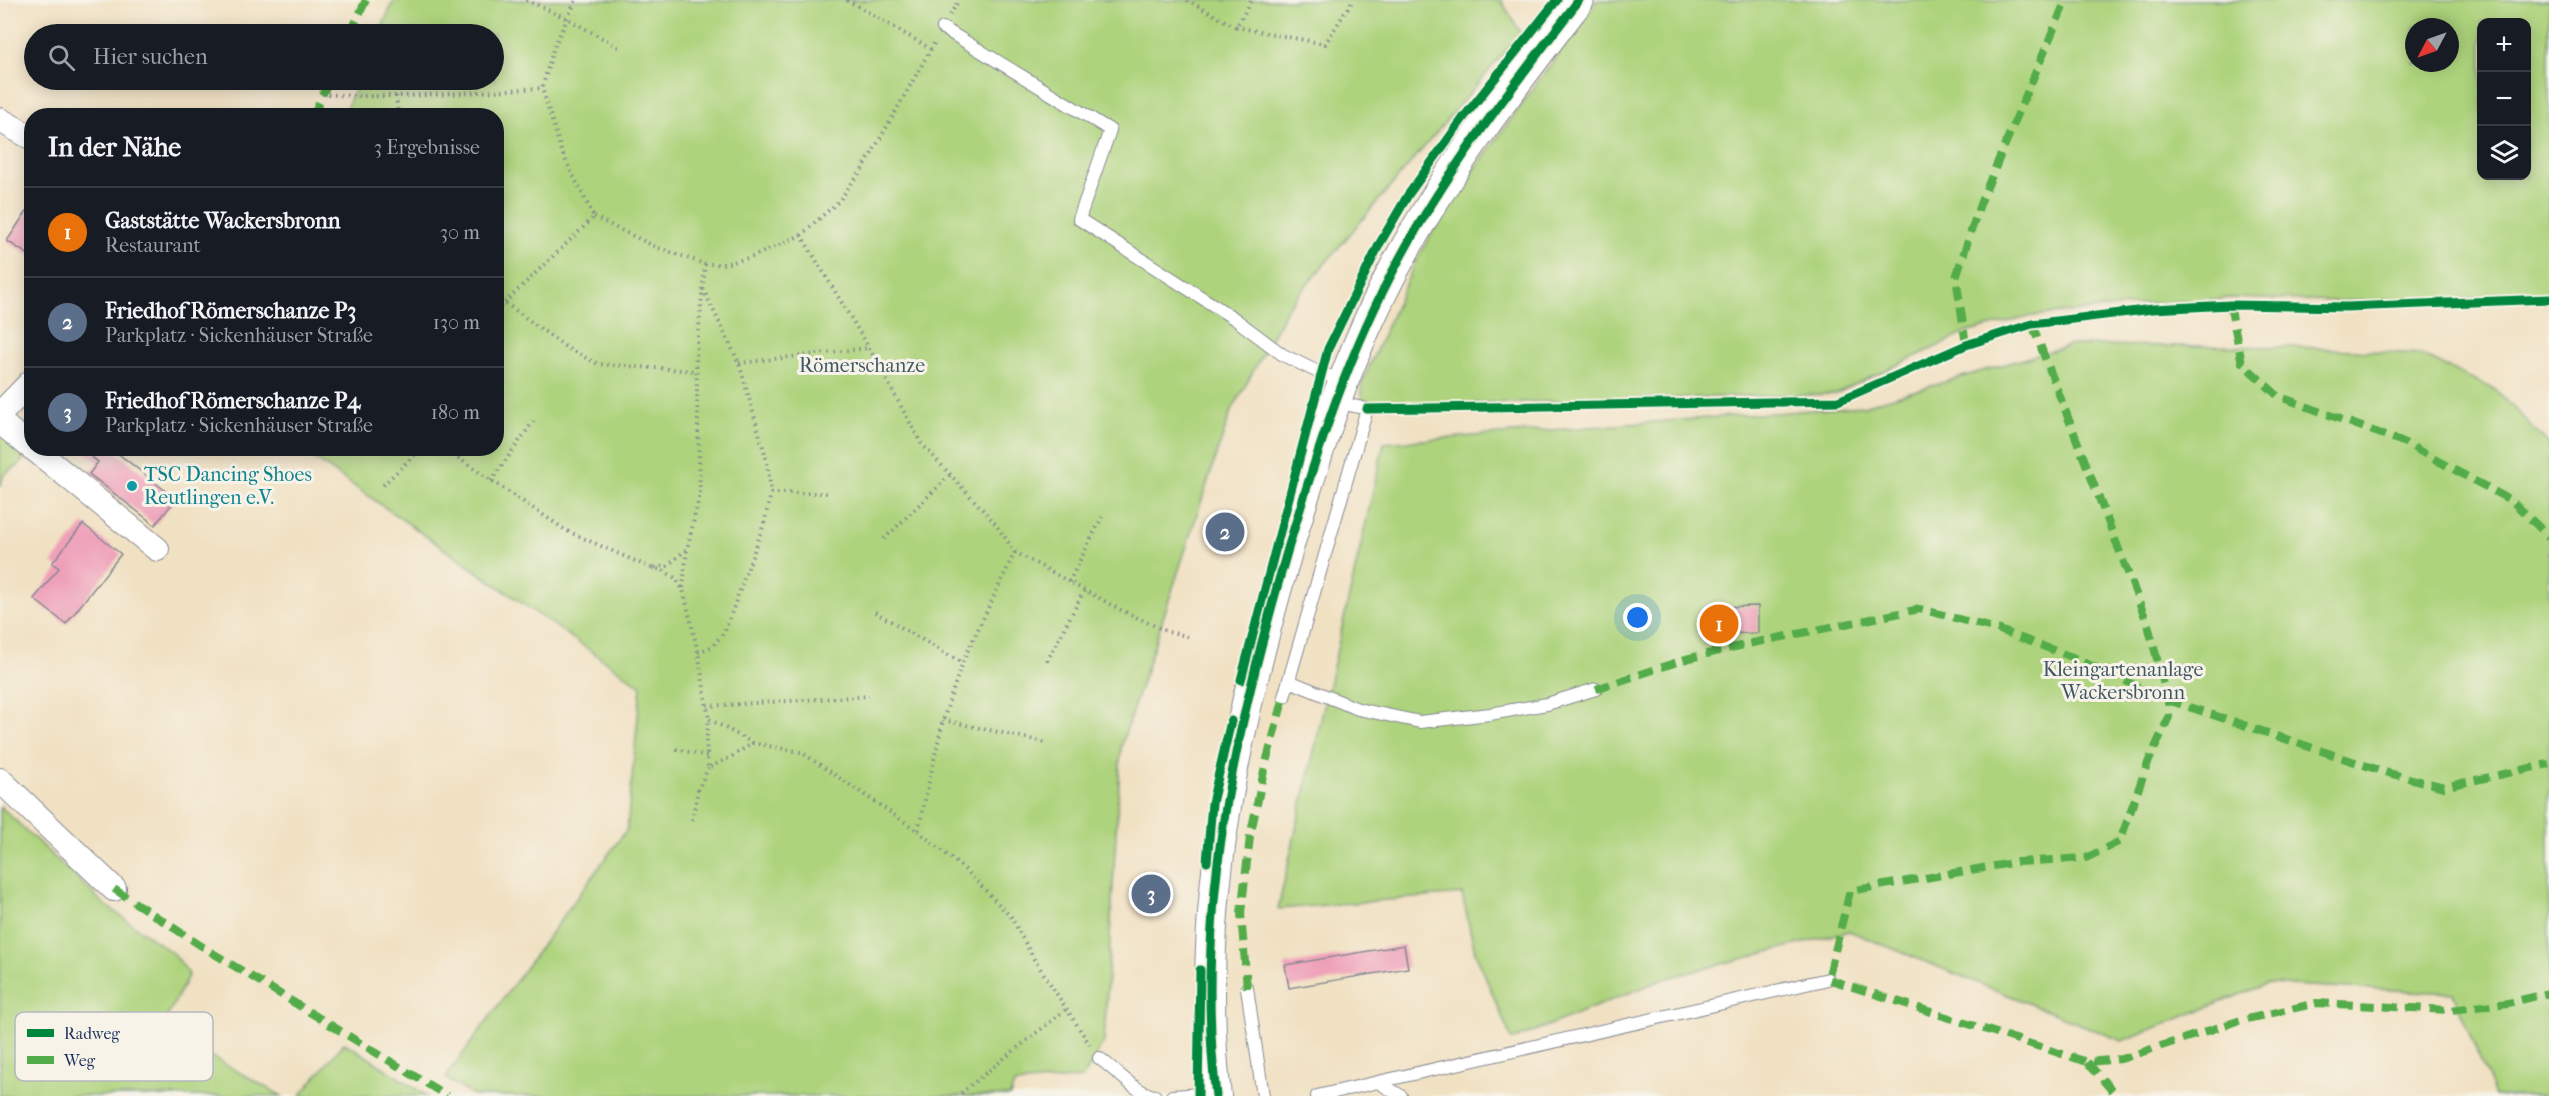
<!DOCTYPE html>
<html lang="de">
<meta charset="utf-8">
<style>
:root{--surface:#171b24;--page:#20242c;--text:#f1f3f6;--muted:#9ea1a6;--line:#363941;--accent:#1f6fb2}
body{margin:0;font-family:"IM FELL French Canon",serif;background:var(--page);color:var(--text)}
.controls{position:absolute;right:18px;top:18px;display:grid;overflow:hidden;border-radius:12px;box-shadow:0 3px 15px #0003}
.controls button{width:54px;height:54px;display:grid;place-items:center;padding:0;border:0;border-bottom:2px solid var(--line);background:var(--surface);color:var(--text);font:30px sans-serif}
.compass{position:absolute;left:2405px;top:18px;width:54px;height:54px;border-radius:50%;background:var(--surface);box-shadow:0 3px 15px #0003;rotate:229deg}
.you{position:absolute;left:1638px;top:618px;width:21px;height:21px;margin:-15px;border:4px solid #fff;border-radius:50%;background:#1a73e8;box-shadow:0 0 0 9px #1a73e833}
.badge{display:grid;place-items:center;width:39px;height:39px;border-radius:50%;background:var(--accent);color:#fff;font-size:20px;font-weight:700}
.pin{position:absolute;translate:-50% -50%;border:3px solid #fff;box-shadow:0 2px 6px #0006}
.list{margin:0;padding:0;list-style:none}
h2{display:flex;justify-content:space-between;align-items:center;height:78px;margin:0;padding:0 24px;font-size:26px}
h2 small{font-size:20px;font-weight:400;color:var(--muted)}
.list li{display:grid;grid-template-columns:39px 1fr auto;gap:18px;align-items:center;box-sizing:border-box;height:90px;padding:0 24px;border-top:2px solid var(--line)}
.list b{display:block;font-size:22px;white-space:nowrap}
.list p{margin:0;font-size:20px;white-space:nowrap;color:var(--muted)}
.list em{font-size:20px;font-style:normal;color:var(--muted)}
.icon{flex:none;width:33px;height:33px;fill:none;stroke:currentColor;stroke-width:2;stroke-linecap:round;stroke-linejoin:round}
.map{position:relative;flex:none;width:2549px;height:1096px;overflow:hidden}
.search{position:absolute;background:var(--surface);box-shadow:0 3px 15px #0003;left:24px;top:24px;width:480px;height:66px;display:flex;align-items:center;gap:15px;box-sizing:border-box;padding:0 21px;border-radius:33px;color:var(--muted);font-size:22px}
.panel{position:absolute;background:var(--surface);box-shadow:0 3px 15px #0003;left:24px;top:108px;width:480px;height:348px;border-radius:24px}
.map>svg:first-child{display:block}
.green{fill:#add37c;stroke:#64816d;stroke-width:1.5;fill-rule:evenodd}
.building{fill:#efa0b9}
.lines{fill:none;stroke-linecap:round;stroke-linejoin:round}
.service-casing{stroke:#868890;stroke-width:14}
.minor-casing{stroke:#868890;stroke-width:26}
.tertiary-casing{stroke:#868890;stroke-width:32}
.path{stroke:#868890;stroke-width:4;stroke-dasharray:1.5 4.5;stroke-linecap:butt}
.service{stroke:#fff;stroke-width:12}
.minor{stroke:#fff;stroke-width:24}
.tertiary{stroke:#fff;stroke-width:30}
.quiet{stroke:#52ab49;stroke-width:8;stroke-dasharray:15 8;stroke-linecap:butt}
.cycleway-casing{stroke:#f7f3e8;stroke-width:13}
.cycleway{stroke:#00873e;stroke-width:9}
.culture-dot{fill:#0f9aa8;stroke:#f7f3e8;stroke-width:2}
.labels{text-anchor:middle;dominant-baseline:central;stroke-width:6;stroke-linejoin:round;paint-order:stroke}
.park-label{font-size:20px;fill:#405866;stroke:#f7f3e8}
.culture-label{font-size:20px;fill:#0d838f;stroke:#f7f3e8;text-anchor:start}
.key{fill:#f7f3e8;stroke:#b5b8bf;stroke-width:1.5}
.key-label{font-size:16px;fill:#1b2f5e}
</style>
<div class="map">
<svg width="2549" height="1096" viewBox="0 0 2549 1096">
<rect width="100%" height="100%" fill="#f7f3e8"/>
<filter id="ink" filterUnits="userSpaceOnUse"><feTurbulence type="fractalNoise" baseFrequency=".0167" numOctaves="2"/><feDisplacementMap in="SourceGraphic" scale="12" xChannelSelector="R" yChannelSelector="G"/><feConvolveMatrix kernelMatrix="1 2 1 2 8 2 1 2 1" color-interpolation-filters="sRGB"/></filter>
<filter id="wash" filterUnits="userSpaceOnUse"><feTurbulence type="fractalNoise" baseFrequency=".008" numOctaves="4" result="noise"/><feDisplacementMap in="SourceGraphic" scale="24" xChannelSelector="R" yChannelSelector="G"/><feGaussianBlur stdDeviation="1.35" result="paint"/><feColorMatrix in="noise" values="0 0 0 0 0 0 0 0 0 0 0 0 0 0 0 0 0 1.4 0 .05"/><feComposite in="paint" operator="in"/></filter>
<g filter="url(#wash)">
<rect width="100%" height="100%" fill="#f1e1c3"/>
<!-- green -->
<path class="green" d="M394 0H1501L1521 33 1288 307 1230 414 1121 746 1104 1042 1083 1078 1014 1084 1010 1096H474L448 1080 446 1077 627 829 641 686 301 449 496 448V116L343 115 359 80H494V34H379Z
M1597 0H2549V295L2493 299 2339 301 2230 298 2147 304 2032 316 1968 332 1835 394 1374 406 1362 399 1361 385 1414 265 1441 216ZM2482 22H2526V176H2482ZM2414 27H2450V63H2414Z
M2071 345 2299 347 2420 354 2496 390 2549 444V1096H2495L2453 993 2267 984 2122 1041 1849 931 1664 979 1512 1040 1475 952 1462 894 1278 909 1384 443 1863 406Z
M0 430 21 448 24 458 18 466 4 474 0 487Z
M0 806 104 904 175 955 189 974 161 1029 282 1096H0Z
M344 1043 355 1049 427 1096H300Z"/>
<g id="blocks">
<!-- building -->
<path class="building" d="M32 203V257L7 241Z
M80 448H111L176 499 155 525 89 474 98 462Z
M83 524 121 554 66 624 34 599 59 568 52 563Z
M1758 606V633L1714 634V607Z
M1404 945 1408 968 1289 988 1285 965Z"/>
</g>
</g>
<g filter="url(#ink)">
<use href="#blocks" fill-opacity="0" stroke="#868890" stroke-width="1.5"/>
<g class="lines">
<defs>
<path id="service" d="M943 28 1110 130 1079 219 1235 319 1283 355 1320 373 1343 380
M1289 681 1358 709 1420 722 1490 714 1547 704 1596 689
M1284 697 1367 409 1336 402
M1247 988 1263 1096
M1099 1058C1116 1070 1136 1093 1155 1096
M1378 1082 1401 1096
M1172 1096 1216 1093
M1317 1096 1828 979"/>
<path id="minor" d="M0 120 32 138
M0 414 32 381
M0 422 32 448
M33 448 157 549
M0 780 114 889"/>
<path id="tertiary" d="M1216 1096C1194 908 1235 731 1287 552 1317 451 1349 351 1400 258 1450 166 1515 83 1579 0"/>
</defs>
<!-- service casing -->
<use href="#service" class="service-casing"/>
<!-- minor casing -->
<use href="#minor" class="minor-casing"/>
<!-- tertiary casing -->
<use href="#tertiary" class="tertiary-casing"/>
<!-- path -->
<path class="path" d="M526 0 566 18 622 49
M847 0 931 49
M1187 0 1236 27 1252 0
M950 15 959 0
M1236 27 1325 44 1353 0
M322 94C395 100 469 92 542 88L554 47 576 0
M396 96 398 116
M594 217 656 247 705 264H725L752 257 801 235 839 201 864 167 936 40
M801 235 869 348 921 443 994 522 1015 552 1119 609 1168 632 1191 637
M705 264 696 357 700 494 687 549 667 566 651 568 663 570 675 578 683 589 698 652 709 719
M496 296 567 348 598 364 696 371
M496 311 594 217 562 153 542 88
M739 363 869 348
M443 448 567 531 651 568
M491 481 535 419
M383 485 422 448
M771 493H830
M884 539 950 475
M1069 582 1102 517
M683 588 687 549
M875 612 962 663
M698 652 712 647 725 631 764 524 771 493 767 461 739 363 703 289
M1047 661 1084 591
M707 706 869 696
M943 720 1044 742
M753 743 709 719 706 742 708 768 731 757 753 743 801 752 918 831 943 720 962 663 1015 552
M676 749 707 756
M692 820 698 790 708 768
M918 831 968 872 1011 917 1034 959 1090 1045
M961 1093 1065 1010"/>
<!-- service -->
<use href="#service" class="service"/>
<!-- minor -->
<use href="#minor" class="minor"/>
<!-- tertiary -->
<use href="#tertiary" class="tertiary"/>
<!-- quiet -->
<path class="quiet" d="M350 34 366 0
M313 116 329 80
M2230 305 2242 363 2278 396 2403 442 2512 501 2549 537
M2032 324 2148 625 2168 700 2169 717 2147 765 2120 841 2086 858 2017 862 1850 891 1828 979 2087 1062 2121 1059 2238 1021 2317 1003 2451 1010 2508 1003 2549 993
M1966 345 1956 277 1980 204 2066 0
M1596 689 1686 659 1748 644 1920 609 1997 629 2072 657 2168 700 2388 773 2444 787 2549 764
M114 889 203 947 447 1096
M1247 988 1241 913 1250 837 1265 766 1284 697
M2087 1062 2117 1096"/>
<defs>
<path id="cycleway" d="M1367 409 1838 401 1966 345 2032 324 2153 309 2230 305 2346 307 2549 299
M1241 680 1328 349 1380 243 1408 195 1464 117 1557 0
M1207 862 1212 803 1231 721
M1198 1096 1200 970
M1216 1096C1194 908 1235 731 1287 552 1317 451 1349 351 1400 258 1450 166 1515 83 1579 0"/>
</defs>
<!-- cycleway casing -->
<use href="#cycleway" class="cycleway-casing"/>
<!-- cycleway -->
<use href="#cycleway" class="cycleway"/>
</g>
</g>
<!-- markers -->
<circle class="culture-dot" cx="132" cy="486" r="6"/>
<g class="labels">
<!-- park labels -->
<g class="park-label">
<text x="862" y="365">Römerschanze</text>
<text x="2123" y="669">Kleingartenanlage<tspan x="2123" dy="23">Wackersbronn</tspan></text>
</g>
<!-- culture labels -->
<g class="culture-label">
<text x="144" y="474">TSC Dancing Shoes<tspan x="144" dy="23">Reutlingen e.V.</tspan></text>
</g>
</g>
<!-- legend -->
<rect x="15" y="1012" width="198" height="69" rx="9" class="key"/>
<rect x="27" y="1029" width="27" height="8" fill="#00873e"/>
<rect x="27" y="1056" width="27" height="8" fill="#52ab49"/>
<g class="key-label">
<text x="64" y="1039">Radweg</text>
<text x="64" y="1066">Weg</text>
</g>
</svg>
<div class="controls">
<button>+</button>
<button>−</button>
<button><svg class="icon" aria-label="layers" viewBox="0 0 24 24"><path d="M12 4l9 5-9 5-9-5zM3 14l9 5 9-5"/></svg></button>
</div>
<svg class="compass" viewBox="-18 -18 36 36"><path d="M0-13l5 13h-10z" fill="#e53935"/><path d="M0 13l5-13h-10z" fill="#9ea1a6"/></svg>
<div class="you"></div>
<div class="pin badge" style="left:1719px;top:624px;background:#e8710a">1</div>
<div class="pin badge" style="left:1225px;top:532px;background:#5c6f8a">2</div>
<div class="pin badge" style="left:1151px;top:894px;background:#5c6f8a">3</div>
<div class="search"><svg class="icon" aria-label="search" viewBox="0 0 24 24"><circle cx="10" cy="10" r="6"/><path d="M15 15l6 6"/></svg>Hier suchen</div>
<section class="panel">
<h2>In der Nähe<small>3 Ergebnisse</small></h2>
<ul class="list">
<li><span class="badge" style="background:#e8710a">1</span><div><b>Gaststätte Wackersbronn</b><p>Restaurant</p></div><em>30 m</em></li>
<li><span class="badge" style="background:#5c6f8a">2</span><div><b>Friedhof Römerschanze P3</b><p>Parkplatz · Sickenhäuser Straße</p></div><em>130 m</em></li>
<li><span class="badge" style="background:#5c6f8a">3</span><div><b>Friedhof Römerschanze P4</b><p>Parkplatz · Sickenhäuser Straße</p></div><em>180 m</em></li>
</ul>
</section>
</div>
